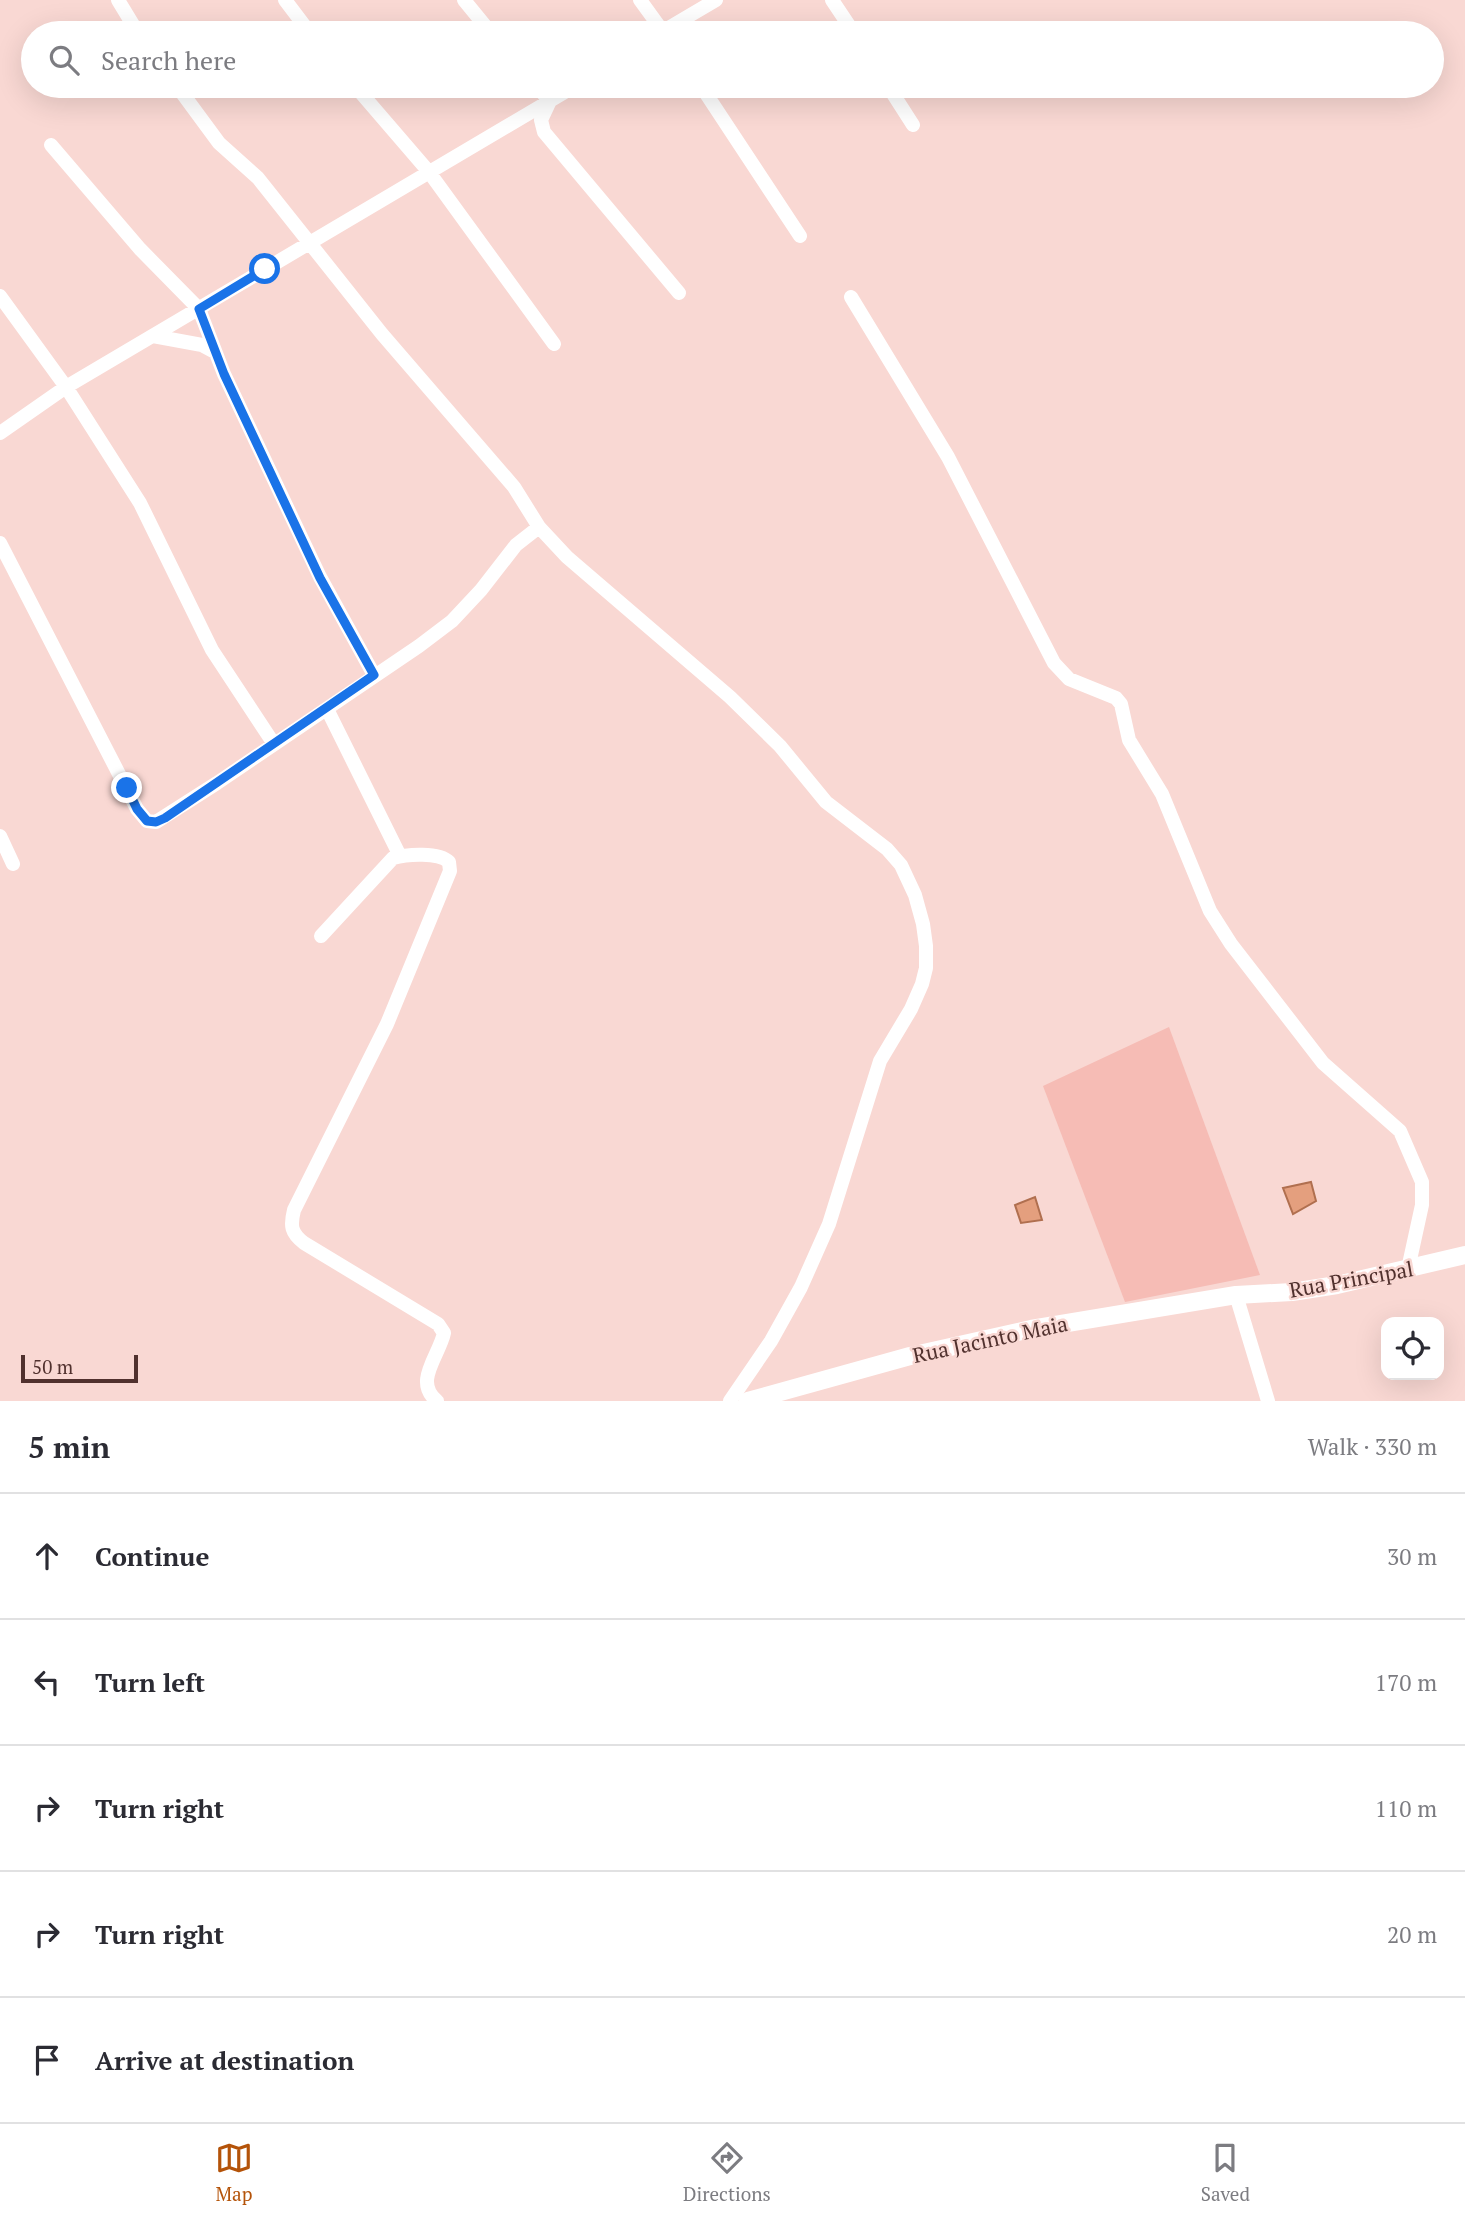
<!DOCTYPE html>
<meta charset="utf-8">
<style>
:root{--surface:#fff;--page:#f7f7f7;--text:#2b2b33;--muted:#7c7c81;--line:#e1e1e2;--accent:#b45309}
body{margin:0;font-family:"PT Serif",serif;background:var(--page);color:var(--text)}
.controls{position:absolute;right:21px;bottom:21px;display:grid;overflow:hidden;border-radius:14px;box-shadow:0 7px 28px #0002}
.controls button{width:63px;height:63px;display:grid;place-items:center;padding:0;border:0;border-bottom:2px solid var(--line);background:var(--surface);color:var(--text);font:35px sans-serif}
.scale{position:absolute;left:21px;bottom:18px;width:117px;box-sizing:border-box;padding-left:7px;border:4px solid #51312e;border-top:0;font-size:19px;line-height:24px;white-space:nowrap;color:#51312e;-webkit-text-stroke:5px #f9d8d3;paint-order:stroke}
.stop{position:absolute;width:21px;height:21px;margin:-16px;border:5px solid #1a73e8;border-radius:50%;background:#fff}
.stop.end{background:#1a73e8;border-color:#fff;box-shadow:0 2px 7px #0008}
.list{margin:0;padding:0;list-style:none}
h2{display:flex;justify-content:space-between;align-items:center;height:91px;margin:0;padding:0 28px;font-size:30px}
h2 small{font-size:23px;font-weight:400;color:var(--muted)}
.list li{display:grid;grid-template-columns:46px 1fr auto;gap:21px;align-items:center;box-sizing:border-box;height:126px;padding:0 28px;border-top:2px solid var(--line)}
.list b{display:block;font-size:26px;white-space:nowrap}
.list em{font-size:23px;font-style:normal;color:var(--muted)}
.icon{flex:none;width:38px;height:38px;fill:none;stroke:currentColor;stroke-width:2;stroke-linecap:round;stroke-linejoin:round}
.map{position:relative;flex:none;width:1465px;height:1401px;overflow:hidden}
.search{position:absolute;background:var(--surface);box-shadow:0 7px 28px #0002;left:21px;right:21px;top:21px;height:77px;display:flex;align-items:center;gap:18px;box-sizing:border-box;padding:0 24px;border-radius:38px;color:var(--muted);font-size:26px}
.sheet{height:721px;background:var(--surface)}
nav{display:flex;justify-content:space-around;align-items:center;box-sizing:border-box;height:98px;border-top:2px solid var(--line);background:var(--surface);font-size:19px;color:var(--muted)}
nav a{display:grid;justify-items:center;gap:4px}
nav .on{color:var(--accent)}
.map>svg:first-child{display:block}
.green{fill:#f6bcb5}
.building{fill:#e49f7e;stroke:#b06f4f;stroke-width:2}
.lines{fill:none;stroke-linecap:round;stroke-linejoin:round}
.minor{stroke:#fff;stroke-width:14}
.tertiary{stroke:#fff;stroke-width:18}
.route{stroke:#1a73e8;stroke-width:9}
.labels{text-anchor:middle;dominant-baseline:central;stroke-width:5;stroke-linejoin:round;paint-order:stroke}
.street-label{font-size:21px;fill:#51312e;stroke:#f9d8d3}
</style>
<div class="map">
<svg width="1465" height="1401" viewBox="0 0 1465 1401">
<rect width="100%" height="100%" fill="#f9d8d3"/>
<!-- green -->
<path class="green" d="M1169 1027 1260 1275 1125 1302 1043 1086Z"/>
<!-- building -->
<path class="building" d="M1311 1182 1316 1201 1293 1214 1283 1188Z
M1035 1197 1042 1220 1021 1223 1015 1205Z"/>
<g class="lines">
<!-- minor -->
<path class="minor" d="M118 0 138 33
M285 0 310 33
M464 0 491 33
M640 0 664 33
M832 0 854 33
M660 33 716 0
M177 86 219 143 258 178 382 334 514 487 539 527 567 557 730 697 780 746 826 802 887 849 901 865 915 895 923 924 926 946V968L922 984 911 1009 880 1061 829 1224 801 1287 771 1341 730 1401
M355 86 429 172 554 344
M536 86 550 101 541 120 544 132 679 293
M701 86 800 236
M888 86 913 125
M51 145 140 249 199 309 224 374 320 577 374 675
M0 296 66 387 140 503 212 650 274 744
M851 297 948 457 1054 663 1069 679 1116 698 1121 704 1129 740 1162 794 1210 911 1231 944 1323 1063 1400 1131 1422 1182V1205L1408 1269
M153 336 202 345 215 352
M0 433 66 387 575 86
M0 543 137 809 147 821 156 822 217 783 419 646 452 621 481 590 516 545 539 527
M327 709 400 856
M0 836 13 864
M321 936 393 858C407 854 439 852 449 862L450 871 387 1024 294 1210C290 1226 291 1233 304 1243L438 1324 444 1333C439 1356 413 1382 437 1401
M1236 1295 1268 1401"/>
<!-- tertiary -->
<path class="tertiary" d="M748 1401 910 1356 1031 1329 1236 1295 1292 1292 1337 1285 1465 1255"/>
</g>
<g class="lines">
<!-- route -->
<path class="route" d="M127 788 137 809 147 821 156 822 165 818 374 675 320 578 224 374 199 309 265 269"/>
</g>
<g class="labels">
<!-- street labels -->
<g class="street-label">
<text transform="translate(1351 1279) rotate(-10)">Rua Principal</text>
<text transform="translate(990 1339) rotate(-12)">Rua Jacinto Maia</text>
</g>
</g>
</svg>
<div class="controls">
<button><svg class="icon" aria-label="locate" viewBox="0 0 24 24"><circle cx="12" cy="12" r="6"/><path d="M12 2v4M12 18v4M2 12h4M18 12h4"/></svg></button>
</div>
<div class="scale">50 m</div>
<div class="stop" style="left:265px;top:269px"></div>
<div class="stop end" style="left:127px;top:788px"></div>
<div class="search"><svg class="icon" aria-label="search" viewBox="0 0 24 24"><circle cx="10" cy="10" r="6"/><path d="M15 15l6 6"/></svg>Search here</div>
</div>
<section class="sheet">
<h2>5 min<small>Walk · 330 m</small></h2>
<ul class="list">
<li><svg class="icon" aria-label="ahead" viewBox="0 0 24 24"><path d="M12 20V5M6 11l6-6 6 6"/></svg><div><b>Continue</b></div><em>30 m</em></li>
<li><svg class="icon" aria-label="left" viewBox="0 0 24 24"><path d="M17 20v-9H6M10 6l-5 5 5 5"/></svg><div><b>Turn left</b></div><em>170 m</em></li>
<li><svg class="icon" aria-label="right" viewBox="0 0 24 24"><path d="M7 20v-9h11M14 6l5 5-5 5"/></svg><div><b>Turn right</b></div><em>110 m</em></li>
<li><svg class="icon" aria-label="right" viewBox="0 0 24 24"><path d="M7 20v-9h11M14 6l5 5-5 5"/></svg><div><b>Turn right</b></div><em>20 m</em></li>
<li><svg class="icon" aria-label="arrive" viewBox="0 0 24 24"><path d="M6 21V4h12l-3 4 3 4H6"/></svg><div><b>Arrive at destination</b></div></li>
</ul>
</section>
<nav>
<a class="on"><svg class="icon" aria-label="map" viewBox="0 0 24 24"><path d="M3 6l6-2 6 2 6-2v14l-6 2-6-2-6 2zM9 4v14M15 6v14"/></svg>Map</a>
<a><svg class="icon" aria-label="directions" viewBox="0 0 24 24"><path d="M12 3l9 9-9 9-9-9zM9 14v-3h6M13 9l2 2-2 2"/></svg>Directions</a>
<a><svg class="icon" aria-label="saved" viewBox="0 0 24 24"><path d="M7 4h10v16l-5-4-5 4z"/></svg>Saved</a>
</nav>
